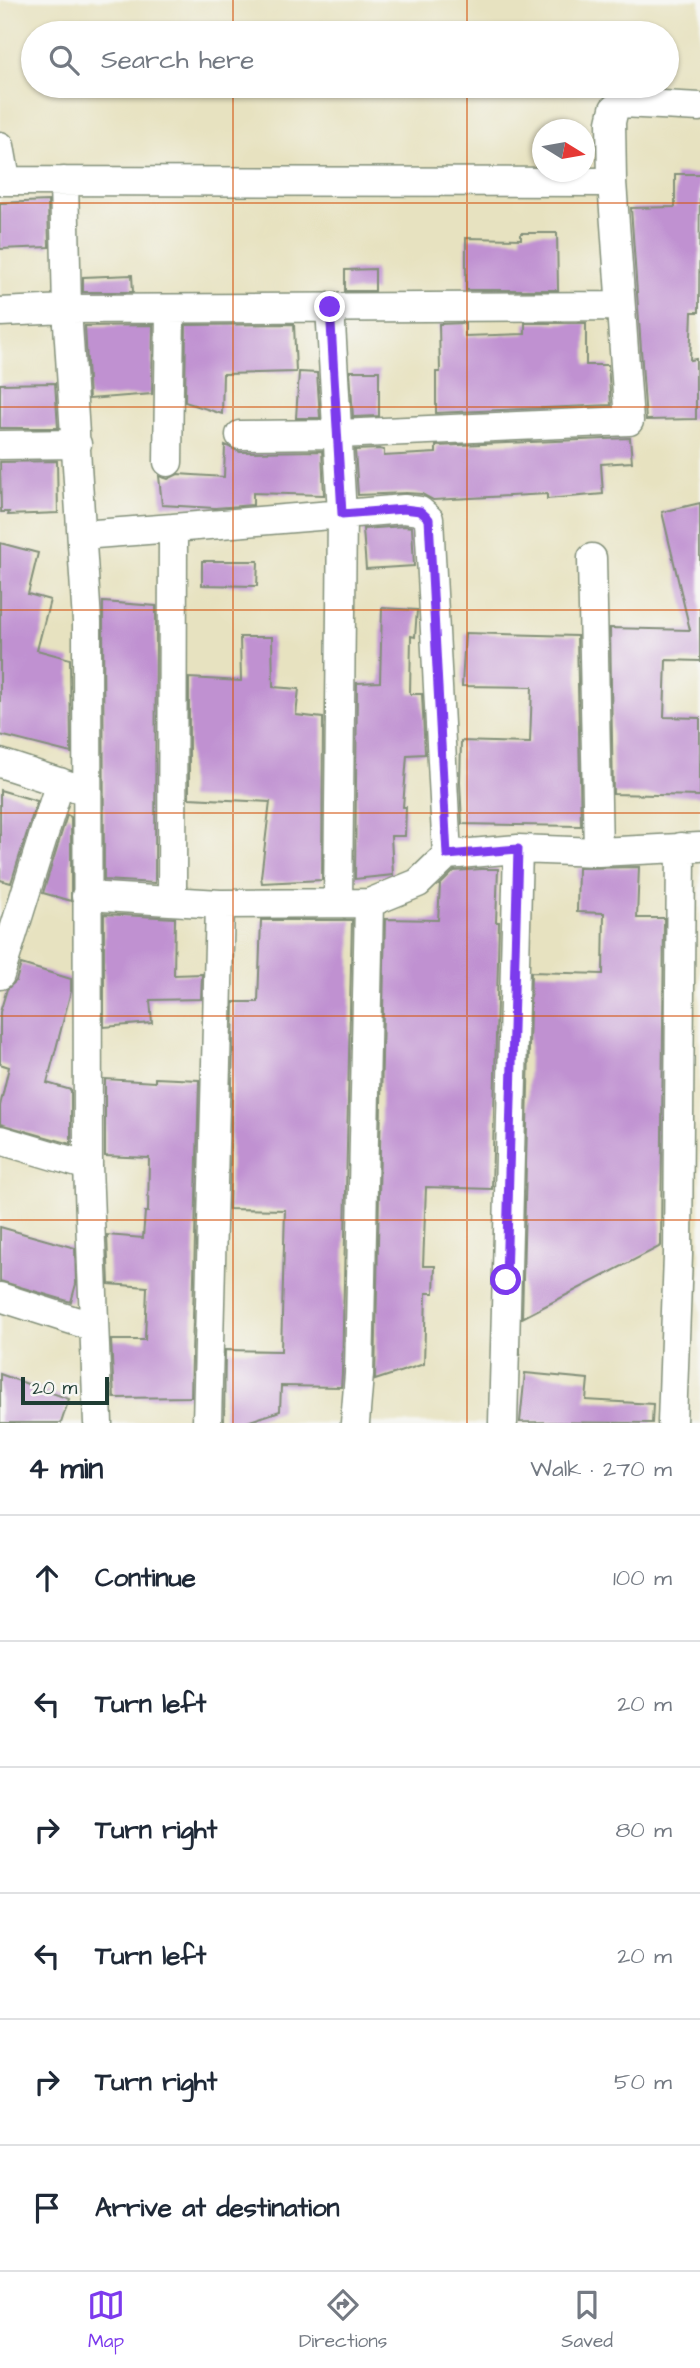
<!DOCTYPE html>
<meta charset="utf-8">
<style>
:root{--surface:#fff;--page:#f2f2f3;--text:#1f2937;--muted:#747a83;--line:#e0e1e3;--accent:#7c3aed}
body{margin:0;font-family:"Architects Daughter",sans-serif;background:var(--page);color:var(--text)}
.compass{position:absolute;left:532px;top:119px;width:63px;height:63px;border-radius:50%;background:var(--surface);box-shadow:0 2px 5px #0004;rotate:101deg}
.scale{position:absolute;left:21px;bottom:18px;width:88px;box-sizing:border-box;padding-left:7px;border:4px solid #1f3d34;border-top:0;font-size:19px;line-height:24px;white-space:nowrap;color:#1f3d34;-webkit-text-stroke:5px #f6f6f2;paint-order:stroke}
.stop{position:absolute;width:21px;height:21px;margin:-16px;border:5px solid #7c3aed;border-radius:50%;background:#fff}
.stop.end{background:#7c3aed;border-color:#fff;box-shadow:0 2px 7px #0008}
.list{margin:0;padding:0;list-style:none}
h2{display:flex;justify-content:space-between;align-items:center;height:91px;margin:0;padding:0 28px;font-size:30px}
h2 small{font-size:23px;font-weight:400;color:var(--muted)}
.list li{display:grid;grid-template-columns:46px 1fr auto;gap:21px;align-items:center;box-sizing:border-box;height:126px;padding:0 28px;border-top:2px solid var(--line)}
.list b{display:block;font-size:26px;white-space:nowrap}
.list em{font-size:23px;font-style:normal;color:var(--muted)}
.icon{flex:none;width:38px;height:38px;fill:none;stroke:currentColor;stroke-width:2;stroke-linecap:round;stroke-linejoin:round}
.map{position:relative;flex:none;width:700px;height:1423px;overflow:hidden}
.search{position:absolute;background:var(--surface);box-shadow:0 2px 5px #0004;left:21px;right:21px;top:21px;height:77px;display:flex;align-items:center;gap:18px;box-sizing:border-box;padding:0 24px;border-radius:38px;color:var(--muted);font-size:26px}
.sheet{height:847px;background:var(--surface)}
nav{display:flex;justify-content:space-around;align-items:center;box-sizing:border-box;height:98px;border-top:2px solid var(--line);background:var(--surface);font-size:19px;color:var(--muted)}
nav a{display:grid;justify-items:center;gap:4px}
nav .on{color:var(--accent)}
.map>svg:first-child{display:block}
.building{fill:#c091d1}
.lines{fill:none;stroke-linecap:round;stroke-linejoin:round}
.minor-casing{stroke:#83907a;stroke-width:31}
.minor{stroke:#fff;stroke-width:28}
.route{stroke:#7c3aed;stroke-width:9}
.grid{fill:none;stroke:#d45610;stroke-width:2;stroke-opacity:0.55}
</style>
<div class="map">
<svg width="700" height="1423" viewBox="0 0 700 1423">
<rect width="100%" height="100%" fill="#f6f6f2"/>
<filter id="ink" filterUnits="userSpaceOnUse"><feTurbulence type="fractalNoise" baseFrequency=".0143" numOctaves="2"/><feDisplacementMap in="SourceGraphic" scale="14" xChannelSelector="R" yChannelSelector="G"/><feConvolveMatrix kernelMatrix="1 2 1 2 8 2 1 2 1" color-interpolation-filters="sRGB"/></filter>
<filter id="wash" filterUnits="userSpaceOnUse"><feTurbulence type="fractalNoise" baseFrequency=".00686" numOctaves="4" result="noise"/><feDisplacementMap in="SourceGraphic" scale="28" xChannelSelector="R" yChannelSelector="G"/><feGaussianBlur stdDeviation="1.57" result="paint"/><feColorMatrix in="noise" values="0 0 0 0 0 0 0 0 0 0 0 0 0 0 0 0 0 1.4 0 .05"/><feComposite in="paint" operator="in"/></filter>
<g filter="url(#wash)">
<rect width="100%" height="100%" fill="#e7e2c0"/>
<g id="blocks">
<!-- building -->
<path class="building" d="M675 174H700L699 312H692L690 360 696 359V419L646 420 631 208 675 207Z
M48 201 49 247 0 249V203Z
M521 233H557L558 290H466V238L521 239Z
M375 269V291H345V270Z
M132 275 133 292H83V277Z
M465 323V336L525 334V323H586V365H608L611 405 436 413V372H440L439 324Z
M294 324 296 372 223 374 222 414 185 402 186 325Z
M153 325 152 394 89 399 85 326Z
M350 371H379V416L353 417Z
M299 372 317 373 320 418H296Z
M55 383 58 428H0V384Z
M630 438 632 462 601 464 603 494 547 499V494L433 500 422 494 406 493 358 495 355 450 379 449 384 450V456L436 453V446Z
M225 445 240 452 322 451 324 495 253 493V505L215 508 162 505 159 476 168 479 178 474 224 477Z
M57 461 58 513 8 515 9 512H1L0 462Z
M700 503V661L666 660 664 717 700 718V796L613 794 610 628 690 630 662 512Z
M404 526 412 527 414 566 366 569 363 529Z
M0 543 38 553 28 594 50 600 37 650 70 659 71 753 0 735Z
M202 561H258L257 586 202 585Z
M103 602 156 606 155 883 104 880Z
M382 608 417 610 415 637 411 636 410 694H422L425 754 407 755 403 807H406L405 836H391L393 875 355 879 357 683 380 682Z
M465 633 577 636 581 826 462 824 460 782 461 741 530 743 532 687 462 686Z
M240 637H272L273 687 299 689 296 715 323 718 322 880 262 883 261 877 270 802 189 798V678L241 681Z
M0 790 37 801 11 883 0 880Z
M67 815 71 817V901L43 893Z
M639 867 637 918H664L661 1246 522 1318 531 972 603 974 604 913 577 912 578 868Z
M481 869H498L496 922H499L492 1189 426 1187 423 1266H435L434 1293H426L424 1364 375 1380 385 919 438 920 440 885 454 871Z
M104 914 175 918 174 975 202 974 201 999 150 1000 152 1023 104 1027Z
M261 920H352L342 1373 341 1387 281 1386 280 1411 244 1423H224L225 1350 281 1351 285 1210 229 1209 234 1002H258Z
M21 964 71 979V991L47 1083 71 1090V1144L0 1124V1106L9 1067 0 1064V1012L7 989 16 981Z
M155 1078 199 1080 191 1397 114 1398 111 1340H145L147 1287 109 1284 107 1235 143 1238 145 1212H148L149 1158 105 1156V1079L155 1082Z
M0 1227 75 1248 76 1284 71 1302 0 1281Z
M525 1373 588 1379 586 1400 653 1404 652 1423 520 1422Z
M0 1374 69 1399 61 1423H0Z"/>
</g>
</g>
<g filter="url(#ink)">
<use href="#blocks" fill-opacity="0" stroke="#83907a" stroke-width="2"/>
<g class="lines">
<defs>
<path id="minor" d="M0 146 6 180
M0 181 612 182
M64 181 67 309 87 622 88 1166 98 1423
M330 307 342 514 338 903
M0 312 67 309 620 306
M240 435 339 434 629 421 612 182 611 122 614 109 622 103 700 107
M0 445 77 444
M168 462 170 309
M82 535 173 528
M592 558 598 852
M0 763 77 788
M86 896 220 904 369 903 418 883 447 855 518 849 598 852 700 847
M172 900 173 528 404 509 420 511 429 519 447 855
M0 975 60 782
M0 1140 88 1166
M0 1297 94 1327
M207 1423 220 904
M355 1423 359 1374 369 903
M503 1423 518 849
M672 1423 678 1255 681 847"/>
</defs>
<!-- minor casing -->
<use href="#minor" class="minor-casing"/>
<!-- minor -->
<use href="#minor" class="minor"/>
</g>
</g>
<g class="lines" filter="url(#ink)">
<!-- route -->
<path class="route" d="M330 307 342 514 404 509 420 511 429 519 447 855 518 849 506 1280"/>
</g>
<!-- grid -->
<path class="grid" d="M233 0V33M467 0V33M233 86V1423M467 86V1423M0 203H700M0 407H700M0 610H700M0 813H700M0 1016H700M0 1220H700"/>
</svg>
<svg class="compass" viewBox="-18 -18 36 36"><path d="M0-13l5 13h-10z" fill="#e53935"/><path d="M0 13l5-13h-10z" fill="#747a83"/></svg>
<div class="scale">20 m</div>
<div class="stop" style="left:506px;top:1280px"></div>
<div class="stop end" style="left:330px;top:307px"></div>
<div class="search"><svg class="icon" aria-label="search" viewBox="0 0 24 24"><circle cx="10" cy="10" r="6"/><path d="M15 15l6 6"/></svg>Search here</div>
</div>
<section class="sheet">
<h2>4 min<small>Walk · 270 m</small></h2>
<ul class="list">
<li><svg class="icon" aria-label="ahead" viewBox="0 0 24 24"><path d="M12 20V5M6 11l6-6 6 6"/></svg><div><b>Continue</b></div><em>100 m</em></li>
<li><svg class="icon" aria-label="left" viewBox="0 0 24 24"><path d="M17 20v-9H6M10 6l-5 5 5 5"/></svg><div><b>Turn left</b></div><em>20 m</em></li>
<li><svg class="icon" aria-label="right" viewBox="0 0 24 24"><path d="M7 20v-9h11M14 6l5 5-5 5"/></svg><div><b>Turn right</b></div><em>80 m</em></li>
<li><svg class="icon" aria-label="left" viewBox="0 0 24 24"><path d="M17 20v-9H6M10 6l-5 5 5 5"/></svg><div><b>Turn left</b></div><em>20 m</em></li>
<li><svg class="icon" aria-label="right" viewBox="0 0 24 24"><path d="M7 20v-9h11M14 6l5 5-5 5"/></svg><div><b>Turn right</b></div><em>50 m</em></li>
<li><svg class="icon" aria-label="arrive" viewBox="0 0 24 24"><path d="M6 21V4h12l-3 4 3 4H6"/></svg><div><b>Arrive at destination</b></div></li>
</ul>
</section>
<nav>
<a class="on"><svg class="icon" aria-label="map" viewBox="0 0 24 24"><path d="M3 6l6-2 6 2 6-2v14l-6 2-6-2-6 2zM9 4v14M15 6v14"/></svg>Map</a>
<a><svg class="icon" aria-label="directions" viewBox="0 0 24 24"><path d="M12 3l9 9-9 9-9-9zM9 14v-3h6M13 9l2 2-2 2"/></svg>Directions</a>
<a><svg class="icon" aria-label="saved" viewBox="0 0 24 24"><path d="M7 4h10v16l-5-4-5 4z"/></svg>Saved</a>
</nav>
